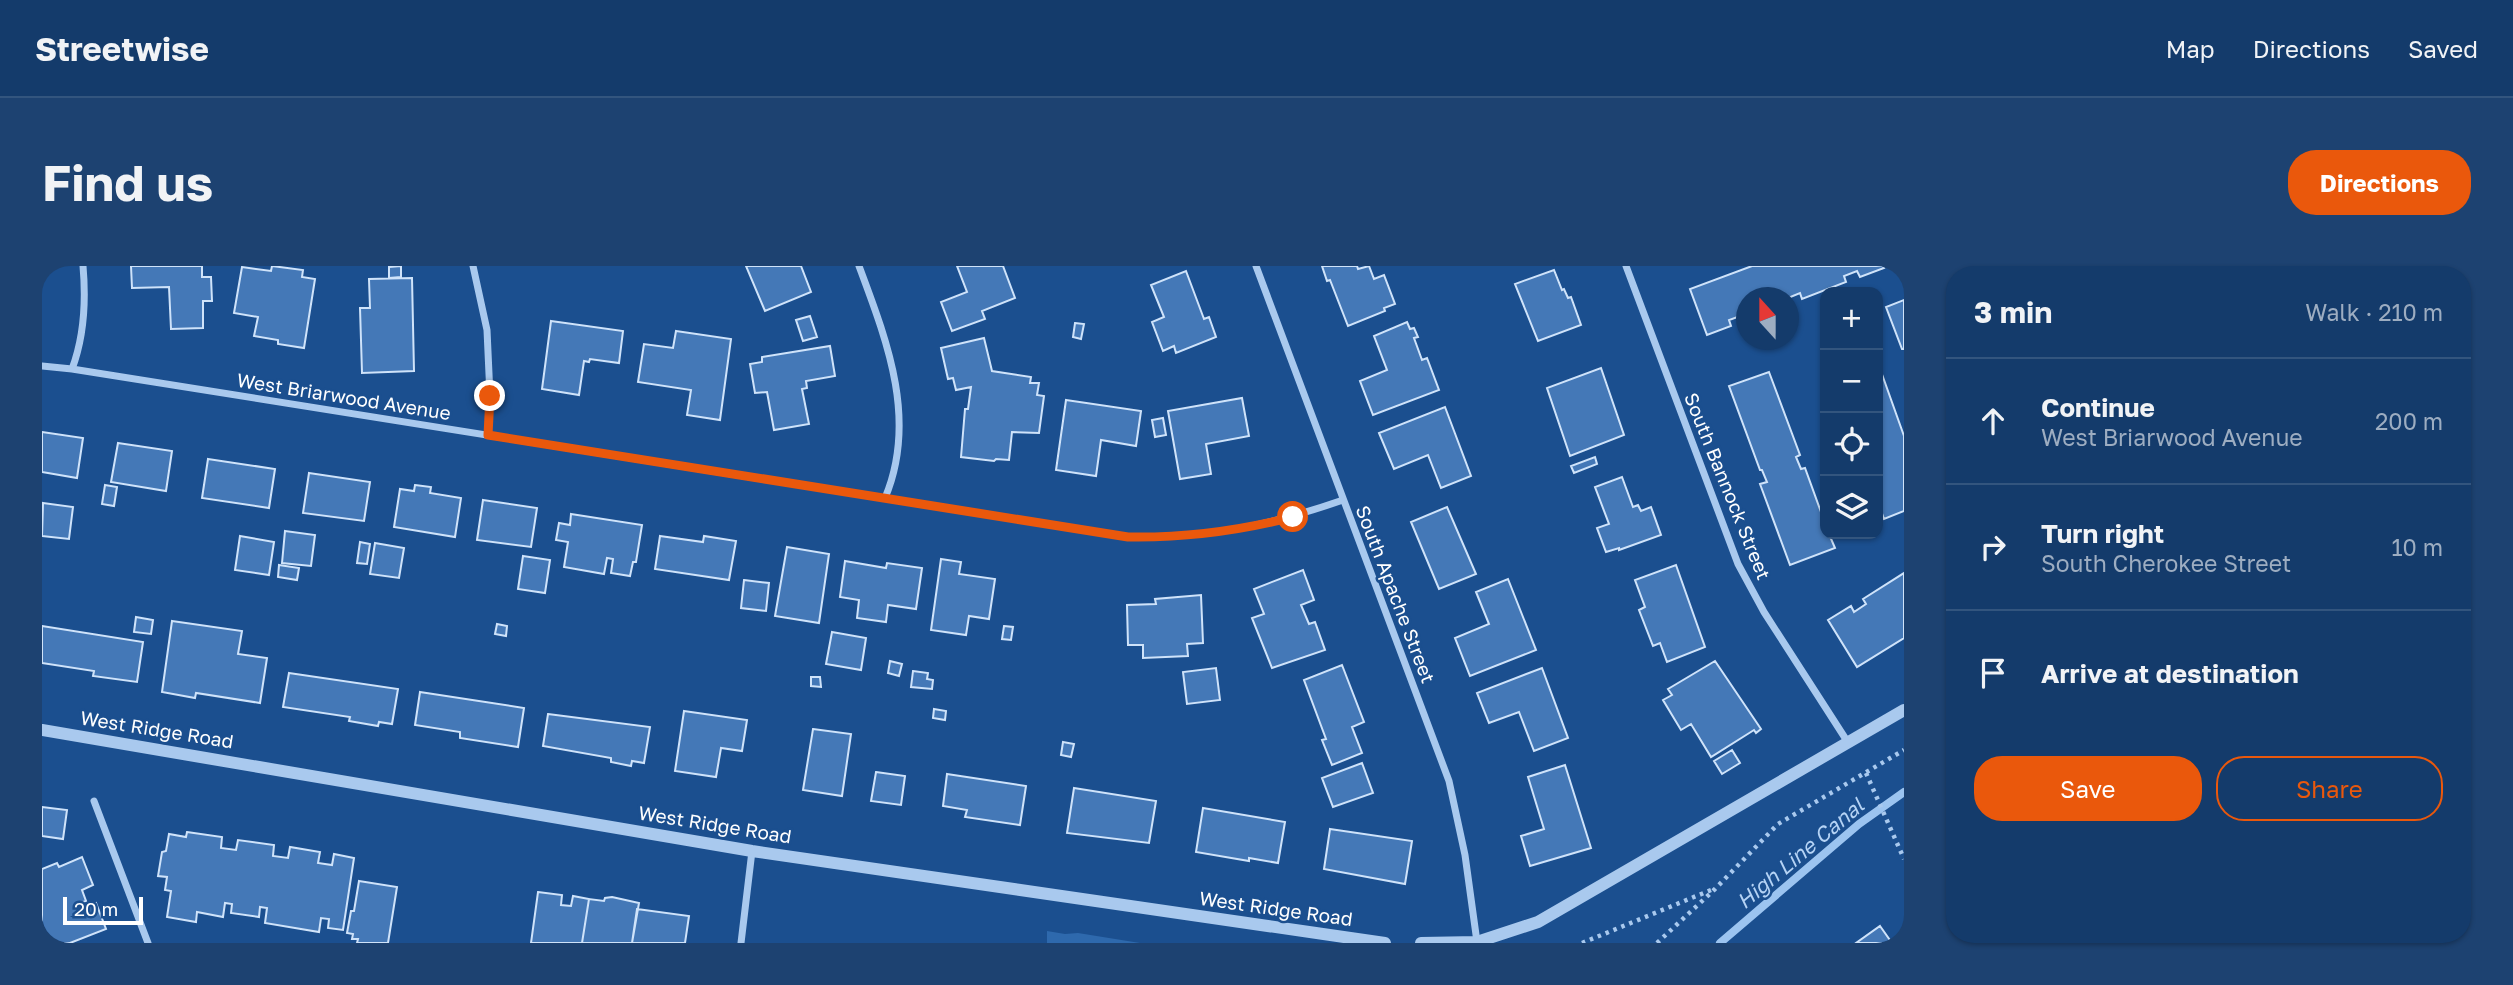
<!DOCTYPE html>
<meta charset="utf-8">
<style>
:root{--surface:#143b6b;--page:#1d4271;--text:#f1f3f6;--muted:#9dadc1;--line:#33557e;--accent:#ea580c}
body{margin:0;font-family:"Golos Text",sans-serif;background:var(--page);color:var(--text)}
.controls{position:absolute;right:21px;top:21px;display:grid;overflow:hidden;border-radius:14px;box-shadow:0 2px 5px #0004}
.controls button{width:63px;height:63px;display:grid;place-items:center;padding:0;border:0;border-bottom:2px solid var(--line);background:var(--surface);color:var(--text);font:35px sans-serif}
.compass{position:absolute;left:1694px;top:21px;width:63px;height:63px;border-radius:50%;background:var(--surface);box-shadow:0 2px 5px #0004;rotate:339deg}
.scale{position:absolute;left:21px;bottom:18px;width:80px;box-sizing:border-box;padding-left:7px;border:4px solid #fff;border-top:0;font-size:19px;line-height:24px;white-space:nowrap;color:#fff;-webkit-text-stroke:5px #1b4f8f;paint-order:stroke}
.stop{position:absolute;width:21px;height:21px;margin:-16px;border:5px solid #ea580c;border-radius:50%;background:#fff}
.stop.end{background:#ea580c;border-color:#fff;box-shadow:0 2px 7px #0008}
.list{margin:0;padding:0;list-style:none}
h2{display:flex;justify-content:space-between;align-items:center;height:91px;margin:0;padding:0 28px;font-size:30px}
h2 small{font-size:23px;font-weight:400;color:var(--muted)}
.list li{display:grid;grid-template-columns:46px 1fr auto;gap:21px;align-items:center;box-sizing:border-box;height:126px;padding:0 28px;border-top:2px solid var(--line)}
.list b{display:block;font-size:26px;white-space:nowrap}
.list p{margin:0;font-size:23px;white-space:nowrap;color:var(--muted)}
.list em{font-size:23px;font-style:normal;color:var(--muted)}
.actions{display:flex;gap:14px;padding:21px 28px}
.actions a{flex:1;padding:16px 0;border:2px solid var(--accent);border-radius:28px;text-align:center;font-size:24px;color:var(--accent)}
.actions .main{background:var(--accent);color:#fff}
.icon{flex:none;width:38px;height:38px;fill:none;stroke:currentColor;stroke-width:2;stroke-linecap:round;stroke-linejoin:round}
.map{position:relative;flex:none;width:1862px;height:677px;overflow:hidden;border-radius:28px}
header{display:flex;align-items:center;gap:42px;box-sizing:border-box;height:98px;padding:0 35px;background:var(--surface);border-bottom:2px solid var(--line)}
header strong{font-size:33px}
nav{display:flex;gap:38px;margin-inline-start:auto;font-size:24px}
.intro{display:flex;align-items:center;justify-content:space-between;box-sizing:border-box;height:168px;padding:0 42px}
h1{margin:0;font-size:49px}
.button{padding:18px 32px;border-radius:28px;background:var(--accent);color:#fff;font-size:24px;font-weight:700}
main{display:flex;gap:42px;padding:0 42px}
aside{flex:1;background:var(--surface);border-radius:28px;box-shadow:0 2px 5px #0004}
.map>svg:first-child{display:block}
.green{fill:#2e69ad}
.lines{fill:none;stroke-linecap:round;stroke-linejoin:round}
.stream{stroke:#9cc4f0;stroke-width:8}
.building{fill:#4478b7;stroke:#cfe3fa;stroke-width:2}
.path{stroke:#a9c9ee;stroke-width:4.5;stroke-dasharray:3.5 5;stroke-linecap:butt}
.minor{stroke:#a9c9ee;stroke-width:7}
.tertiary{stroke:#a9c9ee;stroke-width:12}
.route{stroke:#ea580c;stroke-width:9}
.labels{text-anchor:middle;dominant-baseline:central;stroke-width:5;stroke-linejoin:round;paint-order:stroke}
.street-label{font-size:19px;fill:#fff;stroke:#1b4f8f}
.water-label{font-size:21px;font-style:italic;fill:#b5d3f5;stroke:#1b4f8f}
</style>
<header>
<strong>Streetwise</strong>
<nav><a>Map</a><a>Directions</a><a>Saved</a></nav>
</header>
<div class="intro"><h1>Find us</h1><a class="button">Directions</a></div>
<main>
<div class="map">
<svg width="1862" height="677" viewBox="0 0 1862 677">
<rect width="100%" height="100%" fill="#1b4f8f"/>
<!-- green -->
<path class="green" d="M1005 665 1023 668 1036 667 1098 677H1005Z"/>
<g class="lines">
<!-- stream -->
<path class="stream" d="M1678 677 1817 558 1862 526"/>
</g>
<!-- building -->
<path class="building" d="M89 0H160V11H169L170 35H161V62L129 63 127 21 90 22Z
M230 0 261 4 260 11 273 13 262 82 236 78V74L212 70 216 51 192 47 200 1 229 5Z
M359 0V11L347 12V1Z
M704 0H759L769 26 723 45Z
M915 0H961L973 32 940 45 943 53 910 65 899 36 925 26Z
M1280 0H1315L1316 3 1327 0 1332 13 1342 9 1353 38 1342 42 1343 45 1306 60 1288 14 1285 15Z
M1710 0H1841L1842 2 1818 11 1815 5 1802 10 1804 16 1760 33 1758 27 1746 32H1704V54L1701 49 1687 54 1689 60 1665 69 1648 23Z
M1512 4 1520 24 1522 23 1526 32 1529 31 1539 59 1496 75 1473 18Z
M1144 5 1162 53 1167 51 1174 71 1134 87 1132 80 1121 85 1110 56 1122 51 1109 19Z
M370 12 372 105 320 107 318 42H328L327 13Z
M1862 34V83H1860L1844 41Z
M768 50 775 71 761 75 754 54Z
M509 55 581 65 577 97 548 93 547 96 542 95 537 129 500 123Z
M1365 56 1368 63 1372 62 1376 71 1372 72 1380 94 1385 92 1397 124 1331 149 1318 115 1345 104 1332 70Z
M1033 57 1042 58 1039 73 1031 71Z
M634 65 689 73 678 154 645 149 649 124 596 116 602 78 631 82Z
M942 72 950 105 989 111 988 117H997L995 129 1002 130 997 167 970 166 967 194 954 193 952 195 919 191 923 143H926L929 121 914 124 911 112 906 113 899 82Z
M788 80 793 110 764 115 765 122 760 123 767 158 732 164 725 126 713 127 708 98 720 96V91Z
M1836 97 1862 170V245L1842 253 1836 236Z
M1559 102 1582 169 1528 190 1505 122Z
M1727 106 1758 189 1754 191 1759 203 1763 202 1783 257V268H1787L1793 282 1748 299 1718 218 1725 216 1720 204H1718L1687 120Z
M1200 132 1207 170 1164 178 1169 208 1138 213 1126 145Z
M1024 134 1099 145 1094 180 1059 174 1054 210 1014 204Z
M1403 141 1429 210 1399 222 1386 189 1352 203 1337 167Z
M1121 152 1124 169 1113 171 1110 154Z
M0 166 41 172 35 212 0 206Z
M76 177 130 185 124 225 69 216Z
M1553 191 1555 198 1532 207 1529 200Z
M166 193 233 203 227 242 160 232Z
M267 207 328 216 322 255 261 247Z
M1580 211 1591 241 1596 239 1599 245 1609 241 1619 269 1577 284V282L1564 286 1555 262 1567 258 1553 221Z
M63 219 75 221 72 240 60 238Z
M373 219 389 221 388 227 419 232 413 271 352 261 358 223 372 225Z
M441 234 495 242 489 281 435 274Z
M1 237 31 241 27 273 0 270Z
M1405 241 1434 308 1397 323 1369 256Z
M529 248 600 259 594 296H591L588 310 569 307 571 293 565 292 562 308 522 301 526 276 514 274 517 257 528 259Z
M243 265 273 269 269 300 240 297Z
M198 270 232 276 227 309 193 304Z
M618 270 661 276 662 270 694 275 687 314 613 303Z
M318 276 328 278 325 298 315 297Z
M333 277 362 282 357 312 328 308Z
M745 281 787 288 777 357 733 350Z
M481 290 508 294 503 327 476 323Z
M899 293 919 296 917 308 953 313 947 353 927 350 924 369 889 364Z
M803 295 844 302 845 297 880 302 874 343 846 339 844 356 815 352 817 334 798 331Z
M237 299 257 302 255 314 236 311Z
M1634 299 1663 381 1625 396 1618 377 1611 380 1597 344 1603 341 1593 314Z
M1261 304 1272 334 1259 339 1267 358 1273 356 1283 384 1230 402 1210 352 1222 348 1212 323Z
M1862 307V372L1815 401 1786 354 1809 340 1812 346 1824 338 1821 333Z
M1466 313 1494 384 1428 410 1413 372 1447 358 1434 326Z
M702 314 727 317 724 345 699 342Z
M1159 329 1161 377 1145 378 1146 390 1101 392V379H1086L1085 339 1114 338 1113 333Z
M94 351 111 354 109 368 92 366Z
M130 355 200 365 196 388 225 392 218 437 154 427 153 432 120 426Z
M455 358 465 360 464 370 453 368Z
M0 360 101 376 95 416 51 410 52 405 0 397Z
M962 360 971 361 969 374 960 373Z
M790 366 824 372 819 404 784 398Z
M848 395 860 398 857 410 846 407Z
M1673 395 1719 463 1714 467 1712 464 1669 491 1649 458 1639 464 1621 434 1630 429 1626 423Z
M1300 399 1322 456 1310 461 1320 487 1290 499 1280 474 1284 473 1262 414Z
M1174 402 1178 434 1145 438 1141 406Z
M1500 402 1526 472 1492 485 1477 446 1447 457 1435 427Z
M871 405 886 407 885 413 891 414 890 423 869 421Z
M247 407 356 423 350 458 337 456 336 460 307 455 308 451 241 441Z
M769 411H778L779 421 769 420Z
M378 426 482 442 476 481 418 472V466L373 459Z
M892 443 904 445 903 454 891 452Z
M642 445 705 454 700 485 679 482 674 511 633 505Z
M506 448 608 461 602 497 590 495 589 500 569 496V492L501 480Z
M771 463 809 468 800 530 761 524Z
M1021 476 1032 478 1029 491 1019 489Z
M1690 484 1698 497 1680 508 1672 495Z
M1320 497 1331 527 1291 541 1280 512Z
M1523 499 1549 582 1488 600 1479 570 1502 563 1486 511Z
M834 506 863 510 859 539 829 535Z
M905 508 984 520 978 559 923 551 925 544 901 540Z
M1032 522 1114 535 1107 577 1025 567Z
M0 541 25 544 21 573 0 570Z
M1161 542 1243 556 1236 597 1207 592V595L1154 586Z
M1288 563 1370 575 1363 618 1282 603Z
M145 566 180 571 179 582 194 584 196 574 232 579 231 590 246 592 248 581 278 586 276 597 290 599 292 588 312 592 301 664 286 662 287 653 279 652 277 666 223 657 225 642 218 641 217 651 189 647 190 638 183 637 181 651 155 646 154 656 125 651 129 625 123 624 125 611 116 610 120 586 124 585 127 568 144 571Z
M40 591 51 619 40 624 44 635 38 637 40 642 54 637 64 663 28 677H0V603L15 597 17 601Z
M317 615 355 621 346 677H315L316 673H310L311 668 305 667 309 645H312Z
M496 626 520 629 519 639 529 640 531 630 547 633 540 677H489Z
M570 631 597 637 590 677H540L547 633 562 635 563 632Z
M595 643 647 650 643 677H590Z
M1838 660 1850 677H1814Z"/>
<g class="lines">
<!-- path -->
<path class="path" d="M1824 507 1862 593
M1540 677 1669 624
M1615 677 1673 623 1736 558 1862 484"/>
<!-- minor -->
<path class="minor" d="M431 0 445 64 448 130 446 169
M817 0C845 75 876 154 843 232
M1214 0 1407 515 1423 589 1435 676
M1584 0 1696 298 1722 346 1805 475
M0 100 30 103 1086 271C1166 272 1226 260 1301 234
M30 103C42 71 44 34 41 0
M52 535 106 677
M699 677 710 585"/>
<!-- tertiary -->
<path class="tertiary" d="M0 464 710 585 1343 677
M1379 677 1435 676 1496 656 1862 444"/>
</g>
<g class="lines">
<!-- route -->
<path class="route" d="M448 130 446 169 1086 271C1143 272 1196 265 1251 251"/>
</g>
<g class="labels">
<!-- street labels -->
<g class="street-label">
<text transform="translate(302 130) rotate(9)">West Briarwood Avenue</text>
<text transform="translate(1686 220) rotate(68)">South Bannock Street</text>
<text transform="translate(1354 328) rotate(69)">South Apache Street</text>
<text transform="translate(115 463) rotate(9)">West Ridge Road</text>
<text transform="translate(673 558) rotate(9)">West Ridge Road</text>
<text transform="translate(1234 642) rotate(8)">West Ridge Road</text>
</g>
<!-- water labels -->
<g class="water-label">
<text transform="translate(1758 587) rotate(-40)">High Line Canal</text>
</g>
</g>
</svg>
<div class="controls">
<button>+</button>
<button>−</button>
<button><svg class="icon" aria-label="locate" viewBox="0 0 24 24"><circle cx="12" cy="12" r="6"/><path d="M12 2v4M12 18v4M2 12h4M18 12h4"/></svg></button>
<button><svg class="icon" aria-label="layers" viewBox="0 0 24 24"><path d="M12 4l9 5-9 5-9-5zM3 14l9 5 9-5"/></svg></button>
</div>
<svg class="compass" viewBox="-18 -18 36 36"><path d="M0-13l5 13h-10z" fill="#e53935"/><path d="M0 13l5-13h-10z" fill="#9dadc1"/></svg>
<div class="scale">20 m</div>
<div class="stop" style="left:1251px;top:251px"></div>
<div class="stop end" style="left:448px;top:130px"></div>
</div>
<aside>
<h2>3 min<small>Walk · 210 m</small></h2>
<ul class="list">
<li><svg class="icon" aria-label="ahead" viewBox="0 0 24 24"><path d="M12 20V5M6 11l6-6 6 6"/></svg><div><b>Continue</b><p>West Briarwood Avenue</p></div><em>200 m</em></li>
<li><svg class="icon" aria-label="right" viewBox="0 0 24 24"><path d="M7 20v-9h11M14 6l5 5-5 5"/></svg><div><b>Turn right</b><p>South Cherokee Street</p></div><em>10 m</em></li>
<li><svg class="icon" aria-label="arrive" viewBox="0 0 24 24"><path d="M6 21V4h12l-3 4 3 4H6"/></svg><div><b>Arrive at destination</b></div></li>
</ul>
<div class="actions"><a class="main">Save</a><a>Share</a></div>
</aside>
</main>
